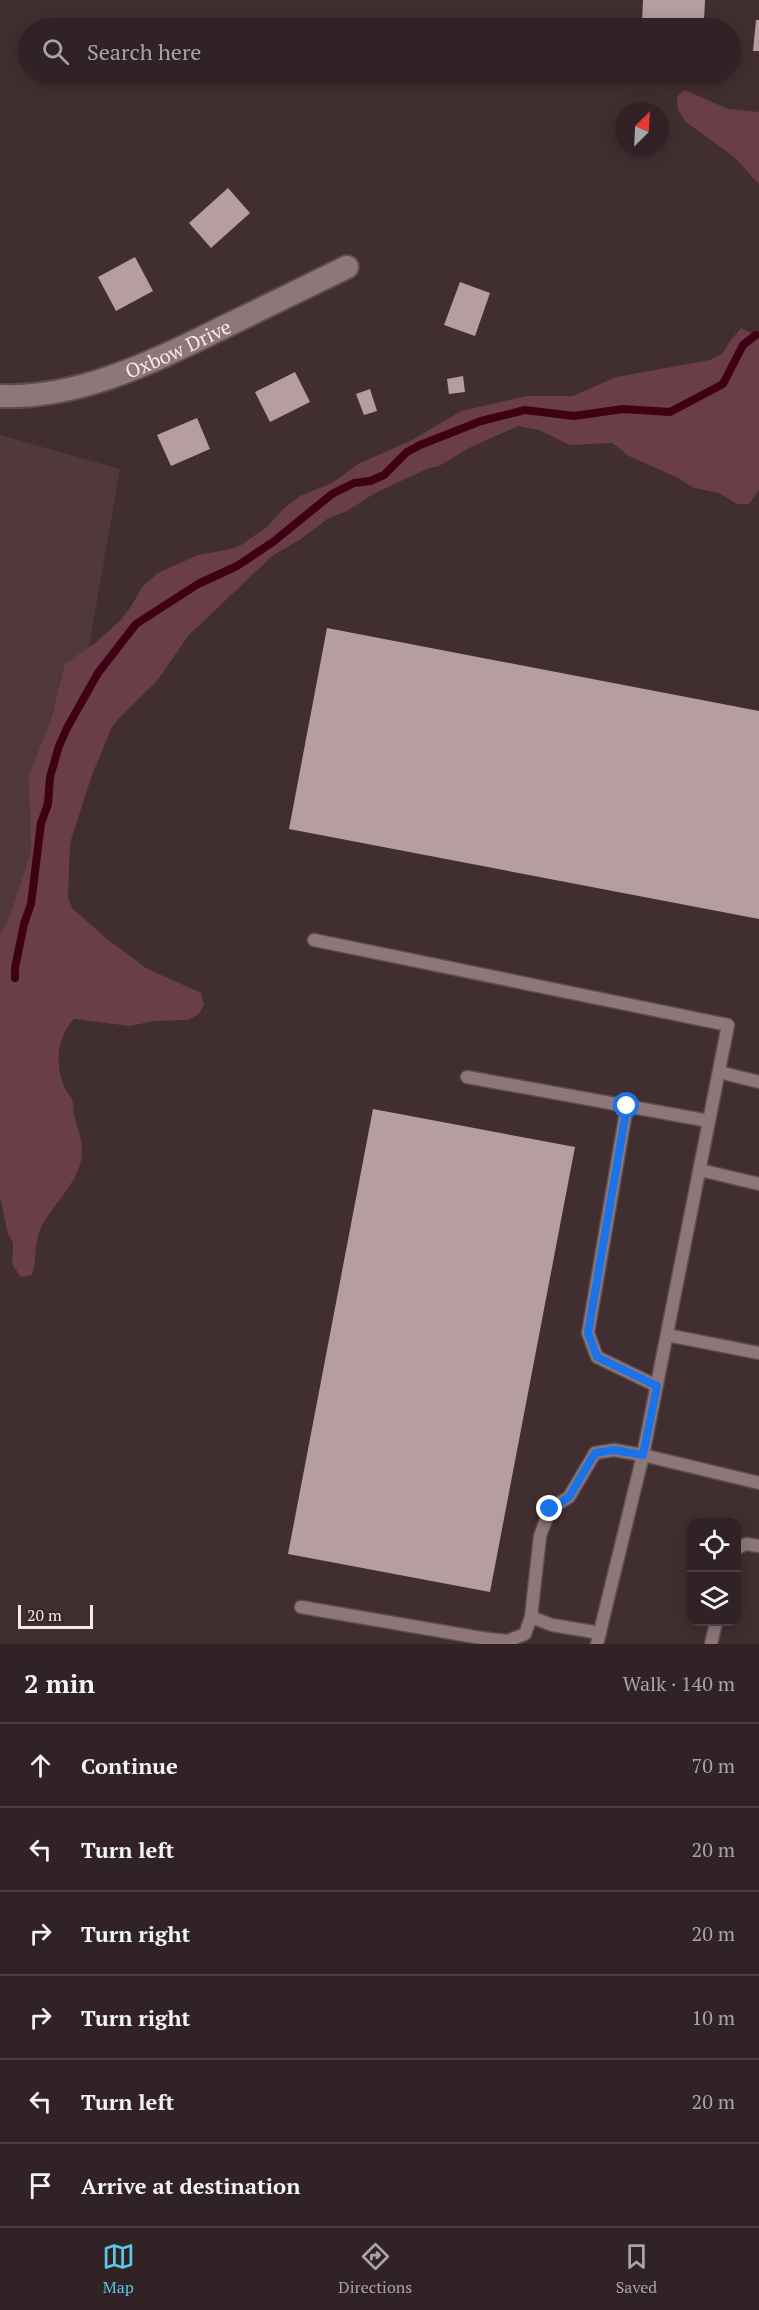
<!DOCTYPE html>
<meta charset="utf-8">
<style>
:root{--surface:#312225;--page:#392a2d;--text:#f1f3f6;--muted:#a8a4a7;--line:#4c3f42;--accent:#59c8e5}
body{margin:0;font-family:"PT Serif",serif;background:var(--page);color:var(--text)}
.controls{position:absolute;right:18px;bottom:18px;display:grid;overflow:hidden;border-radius:12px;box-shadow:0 3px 15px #0003}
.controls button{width:54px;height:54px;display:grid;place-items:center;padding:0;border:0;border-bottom:2px solid var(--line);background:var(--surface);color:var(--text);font:30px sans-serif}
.compass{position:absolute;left:615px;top:102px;width:54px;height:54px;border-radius:50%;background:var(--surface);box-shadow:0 3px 15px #0003;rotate:24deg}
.scale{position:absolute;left:18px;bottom:15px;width:75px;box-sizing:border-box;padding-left:6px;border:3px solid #f6e9eb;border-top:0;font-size:16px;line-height:21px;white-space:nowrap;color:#f6e9eb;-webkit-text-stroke:4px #372428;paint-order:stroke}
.stop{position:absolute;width:18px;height:18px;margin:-14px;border:4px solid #1a73e8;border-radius:50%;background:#fff}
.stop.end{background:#1a73e8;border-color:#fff;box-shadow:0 2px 6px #0008}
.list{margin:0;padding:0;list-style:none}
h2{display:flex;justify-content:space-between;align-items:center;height:78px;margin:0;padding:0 24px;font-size:26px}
h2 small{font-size:20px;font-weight:400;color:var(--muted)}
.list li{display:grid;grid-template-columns:39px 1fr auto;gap:18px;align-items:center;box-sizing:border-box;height:84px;padding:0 24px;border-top:2px solid var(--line)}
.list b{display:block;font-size:22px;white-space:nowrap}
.list em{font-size:20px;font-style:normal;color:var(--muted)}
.icon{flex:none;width:33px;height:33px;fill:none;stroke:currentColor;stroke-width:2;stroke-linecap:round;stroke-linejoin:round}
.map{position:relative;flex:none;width:759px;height:1644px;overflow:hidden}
.search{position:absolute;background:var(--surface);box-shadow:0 3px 15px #0003;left:18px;right:18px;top:18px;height:66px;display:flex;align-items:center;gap:15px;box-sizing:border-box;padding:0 21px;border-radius:33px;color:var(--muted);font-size:22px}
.sheet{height:582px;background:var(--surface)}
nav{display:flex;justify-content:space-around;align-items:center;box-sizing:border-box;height:84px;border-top:2px solid var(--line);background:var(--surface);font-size:16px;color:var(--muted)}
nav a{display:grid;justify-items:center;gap:3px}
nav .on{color:var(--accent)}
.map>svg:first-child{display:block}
.built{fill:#51383c}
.green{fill:#693e47}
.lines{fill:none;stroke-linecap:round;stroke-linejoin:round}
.stream{stroke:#3f0015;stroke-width:8}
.building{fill:#b59da1}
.lane-casing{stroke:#5d4d50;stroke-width:15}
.street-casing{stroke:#5d4d50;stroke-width:26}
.lane{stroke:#8e777b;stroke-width:12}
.street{stroke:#8e777b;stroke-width:22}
.route{stroke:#1a73e8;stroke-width:8}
.labels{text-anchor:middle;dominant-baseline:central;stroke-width:6;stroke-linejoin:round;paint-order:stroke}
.street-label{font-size:20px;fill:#f6e9eb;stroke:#372428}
</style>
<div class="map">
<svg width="759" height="1644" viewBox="0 0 759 1644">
<rect width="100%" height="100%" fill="#412e31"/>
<!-- built -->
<path class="built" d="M0 435 120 469 0 1156Z"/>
<!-- green -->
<path class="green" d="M685 90 728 109 759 112V184L734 157 686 122 678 110 677 96Z
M741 328 759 337V490L749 504H737L719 493 694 488 676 477 629 456 612 443 570 445 539 430 518 426 469 448 439 466 429 468 375 493 347 511 327 519 301 539 272 556 188 636 157 681 119 718 111 729 92 775 70 843 68 897 72 908 107 939 146 968 201 993 204 1005 199 1014 188 1020 154 1021 130 1026 74 1019C57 1037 54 1065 65 1088 66 1092 70 1095 72 1099 74 1105 73 1112 75 1118 77 1128 82 1138 82 1149 83 1181 52 1203 40 1230 34 1244 37 1260 32 1275L21 1277 12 1264 13 1243 8 1234 0 1197V934L9 919 31 852 29 775 52 717 65 664 95 643 120 621 132 605 142 587 158 573 198 555 231 549 241 545 268 526 283 509 300 496 332 483 358 464 412 440 461 411 527 396H573L616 377 710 360 723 353 730 341Z"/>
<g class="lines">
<!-- stream -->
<path class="stream" d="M15 978V968L24 924 31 904 41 823 48 804 50 777 59 746 67 728 98 673 136 624 198 584 237 566 273 542 332 494 354 483 370 481 384 475 407 452 420 445 481 421 525 410 574 416 623 409 670 412 723 384 743 345 756 335"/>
</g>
<!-- building -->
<path class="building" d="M643 0H705L704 20 681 19V24L642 22Z
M756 20H759V51H753Z
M228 188 250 213 211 248 189 223Z
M135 257 153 291 116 311 98 277Z
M460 282 490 293 475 336 444 325Z
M295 372 310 402 270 422 255 392Z
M463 376 465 392 449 394 447 379Z
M370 389 377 411 364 415 356 394Z
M197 418 210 449 171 466 157 435Z
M327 628 759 711V919L289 829Z
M373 1109 575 1147 490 1592 288 1554Z"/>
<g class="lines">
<defs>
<path id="lane" d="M314 940 728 1025 643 1455 597 1644
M719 1072 759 1082
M467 1077 709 1121
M627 1106 588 1333 597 1357 657 1386
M700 1170 759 1184
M667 1335 759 1353
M736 1549 746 1544 759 1546
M301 1607 481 1638 507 1641 525 1634 531 1617 540 1536 550 1509 569 1497 595 1453 614 1450 643 1455 759 1483
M531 1617 552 1625 600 1633
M711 1644 716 1622"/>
<g id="street">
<path id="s1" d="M0 396C80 399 154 361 224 327 265 307 306 287 347 267"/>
</g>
</defs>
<!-- lane casing -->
<use href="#lane" class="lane-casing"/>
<!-- street casing -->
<use href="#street" class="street-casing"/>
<!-- lane -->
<use href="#lane" class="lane"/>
<!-- street -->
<use href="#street" class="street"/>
</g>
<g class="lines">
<!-- route -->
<path class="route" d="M550 1509 569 1497 595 1453 614 1450 643 1455 657 1386 597 1357 588 1333 627 1106"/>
</g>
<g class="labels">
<!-- street labels -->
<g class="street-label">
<text stroke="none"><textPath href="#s1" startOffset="186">Oxbow Drive</textPath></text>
</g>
</g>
</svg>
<div class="controls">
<button><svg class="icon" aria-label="locate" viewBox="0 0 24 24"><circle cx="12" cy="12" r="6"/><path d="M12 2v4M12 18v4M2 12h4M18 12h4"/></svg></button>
<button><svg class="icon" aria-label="layers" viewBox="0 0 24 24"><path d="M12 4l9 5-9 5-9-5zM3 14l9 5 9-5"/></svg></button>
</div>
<svg class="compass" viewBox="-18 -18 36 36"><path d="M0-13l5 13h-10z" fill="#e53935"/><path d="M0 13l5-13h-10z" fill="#a8a4a7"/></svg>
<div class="scale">20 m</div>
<div class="stop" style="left:627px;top:1106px"></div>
<div class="stop end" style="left:550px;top:1509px"></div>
<div class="search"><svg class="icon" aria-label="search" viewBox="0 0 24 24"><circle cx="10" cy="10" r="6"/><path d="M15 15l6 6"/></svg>Search here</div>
</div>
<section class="sheet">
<h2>2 min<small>Walk · 140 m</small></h2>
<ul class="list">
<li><svg class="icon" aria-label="ahead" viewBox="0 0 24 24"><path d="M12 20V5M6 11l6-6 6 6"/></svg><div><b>Continue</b></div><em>70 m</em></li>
<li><svg class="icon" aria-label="left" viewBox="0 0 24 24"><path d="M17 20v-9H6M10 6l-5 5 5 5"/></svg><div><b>Turn left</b></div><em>20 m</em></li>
<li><svg class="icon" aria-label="right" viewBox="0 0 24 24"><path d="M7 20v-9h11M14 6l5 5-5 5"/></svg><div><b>Turn right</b></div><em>20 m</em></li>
<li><svg class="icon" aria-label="right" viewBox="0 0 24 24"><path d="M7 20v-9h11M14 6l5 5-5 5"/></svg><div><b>Turn right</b></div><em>10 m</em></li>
<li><svg class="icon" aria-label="left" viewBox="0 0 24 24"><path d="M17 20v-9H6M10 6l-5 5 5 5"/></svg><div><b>Turn left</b></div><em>20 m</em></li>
<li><svg class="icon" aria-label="arrive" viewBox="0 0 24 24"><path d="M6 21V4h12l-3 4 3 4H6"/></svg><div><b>Arrive at destination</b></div></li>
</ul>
</section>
<nav>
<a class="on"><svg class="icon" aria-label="map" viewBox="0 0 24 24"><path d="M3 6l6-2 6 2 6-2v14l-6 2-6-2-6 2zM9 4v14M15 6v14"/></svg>Map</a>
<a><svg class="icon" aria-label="directions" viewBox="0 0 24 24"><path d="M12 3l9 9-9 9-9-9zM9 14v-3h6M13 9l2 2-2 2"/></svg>Directions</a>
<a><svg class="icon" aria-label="saved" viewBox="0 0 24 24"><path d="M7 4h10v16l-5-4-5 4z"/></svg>Saved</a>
</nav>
